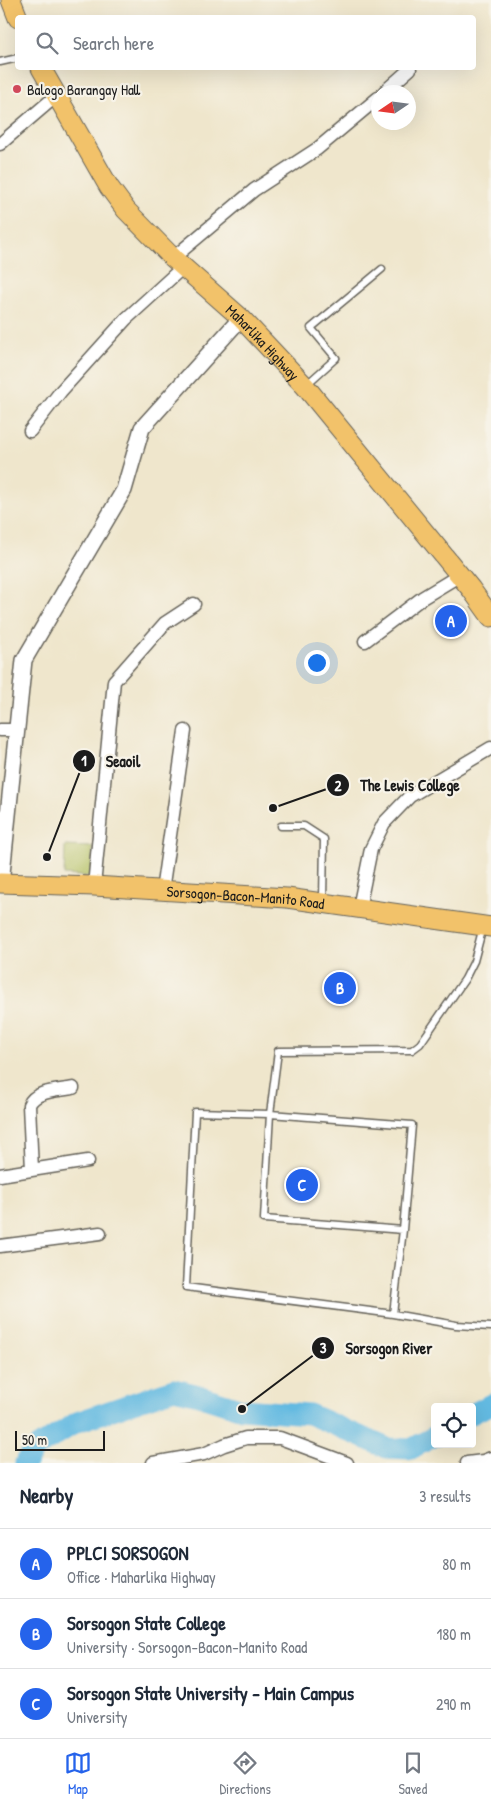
<!DOCTYPE html>
<meta charset="utf-8">
<style>
:root{--surface:#fff;--page:#f2f2f3;--text:#1f2937;--muted:#747a83;--line:#e0e1e3;--accent:#2563eb}
body{margin:0;font-family:"Patrick Hand",sans-serif;background:var(--page);color:var(--text)}
.controls{position:absolute;right:15px;bottom:15px;display:grid;overflow:hidden;border-radius:5px;box-shadow:0 5px 20px #0002}
.controls button{width:45px;height:45px;display:grid;place-items:center;padding:0;border:0;border-bottom:1px solid var(--line);background:var(--surface);color:var(--text);font:25px sans-serif}
.compass{position:absolute;left:371px;top:85px;width:45px;height:45px;border-radius:50%;background:var(--surface);box-shadow:0 5px 20px #0002;rotate:257deg}
.scale{position:absolute;left:15px;bottom:12px;width:90px;box-sizing:border-box;padding-left:5px;border:2px solid #1c1c1c;border-top:0;font-size:14px;line-height:18px;white-space:nowrap;color:#1c1c1c;-webkit-text-stroke:4px #f7f3e8;paint-order:stroke}
.you{position:absolute;left:316px;top:662px;width:18px;height:18px;margin:-12px;border:4px solid #fff;border-radius:50%;background:#1a73e8;box-shadow:0 0 0 8px #1a73e833}
.badge{display:grid;place-items:center;width:32px;height:32px;border-radius:50%;background:var(--accent);color:#fff;font-size:16px;font-weight:700}
.pin{position:absolute;translate:-50% -50%;border:2px solid #fff;box-shadow:0 1px 5px #0006}
.list{margin:0;padding:0;list-style:none}
h2{display:flex;justify-content:space-between;align-items:center;height:65px;margin:0;padding:0 20px;font-size:21px}
h2 small{font-size:16px;font-weight:400;color:var(--muted)}
.list li{display:grid;grid-template-columns:32px 1fr auto;gap:15px;align-items:center;box-sizing:border-box;height:70px;padding:0 20px;border-top:1px solid var(--line)}
.list b{display:block;font-size:19px;white-space:nowrap}
.list p{margin:0;font-size:16px;white-space:nowrap;color:var(--muted)}
.list em{font-size:16px;font-style:normal;color:var(--muted)}
.icon{flex:none;width:28px;height:28px;fill:none;stroke:currentColor;stroke-width:2;stroke-linecap:round;stroke-linejoin:round}
.map{position:relative;flex:none;width:491px;height:1463px;overflow:hidden}
.search{position:absolute;background:var(--surface);box-shadow:0 5px 20px #0002;left:15px;right:15px;top:15px;height:55px;display:flex;align-items:center;gap:12px;box-sizing:border-box;padding:0 18px;border-radius:5px;color:var(--muted);font-size:19px}
.sheet{height:275px;background:var(--surface)}
nav{display:flex;justify-content:space-around;align-items:center;box-sizing:border-box;height:70px;border-top:1px solid var(--line);background:var(--surface);font-size:14px;color:var(--muted)}
nav a{display:grid;justify-items:center;gap:2px}
nav .on{color:var(--accent)}
.map>svg:first-child{display:block}
.green{fill:#b2bf61;stroke:#676e3e}
.lines{fill:none;stroke-linecap:round;stroke-linejoin:round}
.river{stroke:#64bae1;stroke-width:21}
.service-casing{stroke:#66635a;stroke-width:9}
.minor-casing{stroke:#66635a;stroke-width:15}
.tertiary-casing{stroke:#66635a;stroke-width:18}
.primary-casing{stroke:#66635a;stroke-width:21}
.service{stroke:#fff;stroke-width:6}
.minor{stroke:#fff;stroke-width:12}
.tertiary{stroke:#fff;stroke-width:15}
.primary{stroke:#f2c26a;stroke-width:19}
.poi-dot{fill:#d1495b;stroke:#f7f3e8;stroke-width:2}
.labels{text-anchor:middle;dominant-baseline:central;stroke-width:4.5;stroke-linejoin:round;paint-order:stroke}
.poi-label{font-size:15px;fill:#1c1c1c;stroke:#f7f3e8;text-anchor:start}
.street-label{font-size:15px;fill:#1c1c1c;stroke:#f7f3e8}
.leader{fill:none;stroke:#1c1c1c;stroke-width:2}
.callout-dot{fill:#1c1c1c;stroke:#f7f3e8;stroke-width:2}
.mark-label{font-size:15px;text-anchor:middle;font-weight:bold;fill:#fff}
.callout-label{font-size:16px;text-anchor:middle;font-weight:bold;fill:#1c1c1c;stroke:#f7f3e8;stroke-width:4.5;stroke-linejoin:round;paint-order:stroke}
</style>
<div class="map">
<svg width="491" height="1463" viewBox="0 0 491 1463">
<rect width="100%" height="100%" fill="#f7f3e8"/>
<filter id="ink" filterUnits="userSpaceOnUse"><feTurbulence type="fractalNoise" baseFrequency=".02" numOctaves="2"/><feDisplacementMap in="SourceGraphic" scale="10" xChannelSelector="R" yChannelSelector="G"/><feConvolveMatrix kernelMatrix="1 2 1 2 8 2 1 2 1" color-interpolation-filters="sRGB"/></filter>
<filter id="wash" filterUnits="userSpaceOnUse"><feTurbulence type="fractalNoise" baseFrequency=".0096" numOctaves="4" result="noise"/><feDisplacementMap in="SourceGraphic" scale="20" xChannelSelector="R" yChannelSelector="G"/><feGaussianBlur stdDeviation="1.12" result="paint"/><feColorMatrix in="noise" values="0 0 0 0 0 0 0 0 0 0 0 0 0 0 0 0 0 1.4 0 .05"/><feComposite in="paint" operator="in"/></filter>
<g filter="url(#wash)">
<rect width="100%" height="100%" fill="#efe6cc"/>
<!-- green -->
<path class="green" d="M65 846 93 847 92 877 64 875Z"/>
<g class="lines">
<!-- river -->
<path class="river" d="M472 1414 491 1404
M25 1463 36 1448 77 1422 174 1389 195 1394 242 1409 309 1414 387 1448 411 1449 435 1436"/>
</g>
</g>
<g filter="url(#ink)">
<g class="lines">
<defs>
<path id="service" d="M0 62 18 58
M306 385 336 358 311 328 382 269
M281 826H304L324 839 323 900
M403 1230 264 1219 270 1114 278 1051 412 1050 420 1044 465 979 474 961 483 927
M393 1314 403 1230 412 1125 270 1114 195 1112 186 1287 393 1314 456 1325 491 1327"/>
<path id="minor" d="M384 92 410 69
M0 144 56 96
M173 258 254 190 317 149 378 98
M30 431 61 391 126 319 183 267
M365 641 422 598 460 575
M0 730H15
M94 886 114 681 165 623 194 604
M162 891 185 731
M359 908 371 849 384 823 410 796 491 748
M32 1170 29 1105C35 1090 59 1091 73 1088
M0 1175 88 1161
M0 1246 100 1233
M153 1463 204 1454 224 1445 246 1438H280L347 1463
M467 1463 483 1461 491 1458"/>
<path id="tertiary" d="M1 883 24 660 124 490 142 428 241 318"/>
<g id="primary">
<path d="M11 0 18 18"/>
<path id="s1" d="M41 68 109 187 126 210 173 258 241 318 305 386 471 589 491 617"/>
<path id="s2" d="M0 883 94 886 287 898 491 927"/>
</g>
</defs>
<!-- service casing -->
<use href="#service" class="service-casing"/>
<!-- minor casing -->
<use href="#minor" class="minor-casing"/>
<!-- tertiary casing -->
<use href="#tertiary" class="tertiary-casing"/>
<!-- primary casing -->
<use href="#primary" class="primary-casing"/>
<!-- service -->
<use href="#service" class="service"/>
<!-- minor -->
<use href="#minor" class="minor"/>
<!-- tertiary -->
<use href="#tertiary" class="tertiary"/>
<!-- primary -->
<use href="#primary" class="primary"/>
</g>
</g>
<!-- markers -->
<circle class="poi-dot" cx="17" cy="89" r="5"/>
<g class="labels">
<!-- poi labels -->
<g class="poi-label">
<text x="27" y="89">Balogo Barangay Hall</text>
</g>
<!-- street labels -->
<g class="street-label">
<text stroke="none"><textPath href="#s1" startOffset="356">Maharlika Highway</textPath></text>
<text stroke="none"><textPath href="#s2" startOffset="246">Sorsogon-Bacon-Manito Road</textPath></text>
</g>
</g>
<!-- callouts -->
<path class="leader" d="M47 857L84 761M273 808L338 785M242 1409L323 1348"/>
<g class="callout-dot">
<circle cx="47" cy="857" r="5"/>
<circle cx="273" cy="808" r="5"/>
<circle cx="242" cy="1409" r="5"/>
<circle cx="84" cy="761" r="12"/>
<circle cx="338" cy="785" r="12"/>
<circle cx="323" cy="1348" r="12"/>
</g>
<g class="mark-label">
<text x="84" y="766">1</text>
<text x="338" y="791">2</text>
<text x="323" y="1353">3</text>
</g>
<g class="callout-label">
<text x="123" y="767">Seaoil</text>
<text x="410" y="791">The Lewis College</text>
<text x="389" y="1354">Sorsogon River</text>
</g>
</svg>
<div class="controls">
<button><svg class="icon" aria-label="locate" viewBox="0 0 24 24"><circle cx="12" cy="12" r="6"/><path d="M12 2v4M12 18v4M2 12h4M18 12h4"/></svg></button>
</div>
<svg class="compass" viewBox="-18 -18 36 36"><path d="M0-13l5 13h-10z" fill="#e53935"/><path d="M0 13l5-13h-10z" fill="#747a83"/></svg>
<div class="scale">50 m</div>
<div class="you"></div>
<div class="pin badge" style="left:451px;top:621px">A</div>
<div class="pin badge" style="left:340px;top:988px">B</div>
<div class="pin badge" style="left:302px;top:1185px">C</div>
<div class="search"><svg class="icon" aria-label="search" viewBox="0 0 24 24"><circle cx="10" cy="10" r="6"/><path d="M15 15l6 6"/></svg>Search here</div>
</div>
<section class="sheet">
<h2>Nearby<small>3 results</small></h2>
<ul class="list">
<li><span class="badge">A</span><div><b>PPLCI SORSOGON</b><p>Office · Maharlika Highway</p></div><em>80 m</em></li>
<li><span class="badge">B</span><div><b>Sorsogon State College</b><p>University · Sorsogon-Bacon-Manito Road</p></div><em>180 m</em></li>
<li><span class="badge">C</span><div><b>Sorsogon State University - Main Campus</b><p>University</p></div><em>290 m</em></li>
</ul>
</section>
<nav>
<a class="on"><svg class="icon" aria-label="map" viewBox="0 0 24 24"><path d="M3 6l6-2 6 2 6-2v14l-6 2-6-2-6 2zM9 4v14M15 6v14"/></svg>Map</a>
<a><svg class="icon" aria-label="directions" viewBox="0 0 24 24"><path d="M12 3l9 9-9 9-9-9zM9 14v-3h6M13 9l2 2-2 2"/></svg>Directions</a>
<a><svg class="icon" aria-label="saved" viewBox="0 0 24 24"><path d="M7 4h10v16l-5-4-5 4z"/></svg>Saved</a>
</nav>
